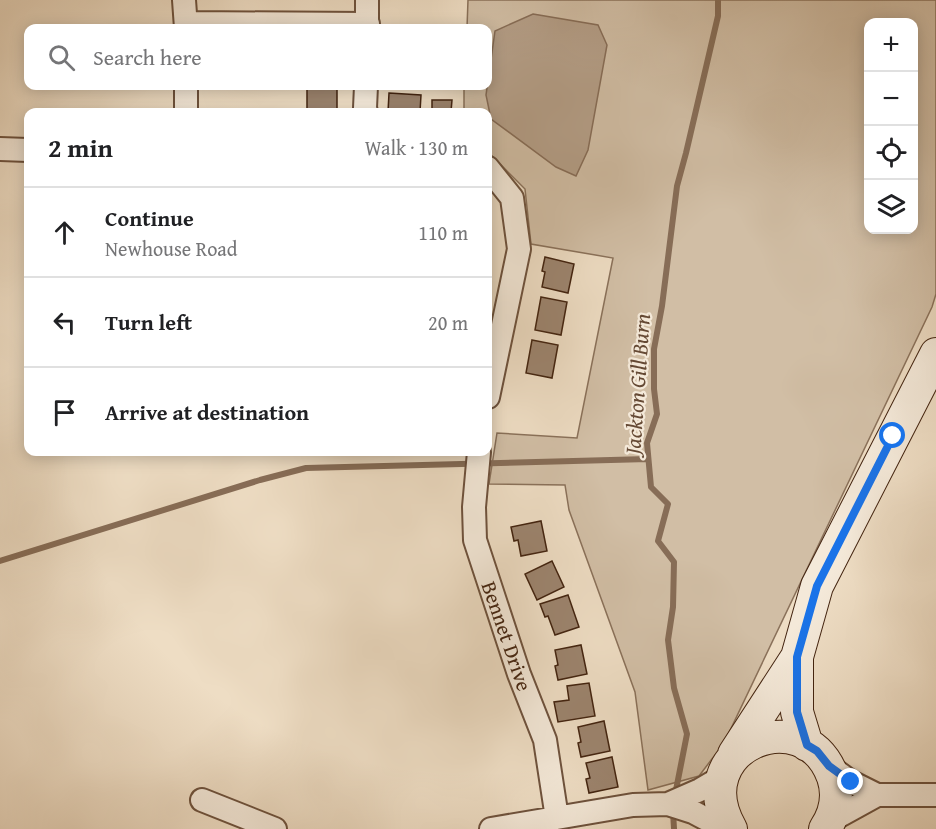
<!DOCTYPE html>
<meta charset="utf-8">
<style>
:root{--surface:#fff;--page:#f2f2f2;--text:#202124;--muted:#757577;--line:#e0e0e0}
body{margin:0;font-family:"Gentium Book Plus",serif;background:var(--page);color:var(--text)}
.controls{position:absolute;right:18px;top:18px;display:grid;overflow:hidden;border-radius:12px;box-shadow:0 3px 15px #0003}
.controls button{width:54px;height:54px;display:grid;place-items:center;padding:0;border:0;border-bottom:2px solid var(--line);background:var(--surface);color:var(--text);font:30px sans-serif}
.stop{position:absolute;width:18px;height:18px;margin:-14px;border:4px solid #1a73e8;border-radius:50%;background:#fff}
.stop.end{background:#1a73e8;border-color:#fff;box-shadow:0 2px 6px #0008}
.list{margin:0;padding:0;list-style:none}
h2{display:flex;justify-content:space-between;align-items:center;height:78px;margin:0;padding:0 24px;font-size:26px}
h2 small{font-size:20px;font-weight:400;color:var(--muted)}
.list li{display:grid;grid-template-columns:39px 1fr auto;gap:18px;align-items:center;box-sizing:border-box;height:90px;padding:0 24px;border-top:2px solid var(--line)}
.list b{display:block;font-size:22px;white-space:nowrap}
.list p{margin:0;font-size:20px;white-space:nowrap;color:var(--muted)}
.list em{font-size:20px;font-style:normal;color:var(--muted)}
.icon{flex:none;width:33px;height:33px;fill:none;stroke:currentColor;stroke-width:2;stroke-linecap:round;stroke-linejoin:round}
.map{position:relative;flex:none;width:936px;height:829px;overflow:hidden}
.search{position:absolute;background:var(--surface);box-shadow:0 3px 15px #0003;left:24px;top:24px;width:468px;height:66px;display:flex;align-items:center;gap:15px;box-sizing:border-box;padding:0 21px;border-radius:12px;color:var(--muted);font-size:22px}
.panel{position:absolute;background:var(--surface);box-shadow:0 3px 15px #0003;left:24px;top:108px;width:468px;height:348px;border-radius:12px}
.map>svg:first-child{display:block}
.green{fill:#d1bea5;stroke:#8a715a;stroke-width:1.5;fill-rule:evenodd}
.water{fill:#b49e87;stroke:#876d57;stroke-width:1.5}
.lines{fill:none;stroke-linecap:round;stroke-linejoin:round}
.stream{stroke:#876d57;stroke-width:6}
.building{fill:#9c846e;stroke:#432410;stroke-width:1.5}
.street-casing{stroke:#6e523d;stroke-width:26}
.secondary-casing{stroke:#432410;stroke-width:34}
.street{stroke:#f4e9d9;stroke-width:22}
.secondary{stroke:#f4e9d9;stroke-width:32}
.route{stroke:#1a73e8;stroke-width:8}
.labels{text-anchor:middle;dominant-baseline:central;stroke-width:4.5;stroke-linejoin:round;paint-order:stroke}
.street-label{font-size:21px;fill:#432410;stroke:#f4e9d9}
.water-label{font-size:22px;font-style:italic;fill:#654934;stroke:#f4e9d9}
</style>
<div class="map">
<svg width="936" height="829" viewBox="0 0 936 829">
<rect width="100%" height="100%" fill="#eeddc4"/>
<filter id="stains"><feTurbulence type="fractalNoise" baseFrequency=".00333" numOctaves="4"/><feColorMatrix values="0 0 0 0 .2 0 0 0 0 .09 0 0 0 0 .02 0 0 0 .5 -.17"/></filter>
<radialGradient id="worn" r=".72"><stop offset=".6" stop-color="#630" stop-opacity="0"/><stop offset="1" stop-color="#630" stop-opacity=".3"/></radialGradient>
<!-- green -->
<path class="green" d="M468 0H936V294L932 307 724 743 699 776 648 790 635 692 569 510 565 485 489 484 497 433 577 438 613 258 531 244 525 189 488 152V112H464V86H488V28H467ZM868 22H914V230H868Z"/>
<!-- water -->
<path class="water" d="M533 14 598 25 607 45 588 150 576 176 556 167 491 119 486 95 495 31Z"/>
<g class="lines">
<!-- stream -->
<path class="stream" d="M0 561 260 480 306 468 648 459
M675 795 687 734 674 688 668 640 673 607 674 562 658 541 668 504 651 487 647 443 657 414 654 389V349L662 306 677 186 686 153 718 16V0
M673 811 674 829"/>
</g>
<!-- building -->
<path class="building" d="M307 86H337V112H307Z
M389 93 421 95 420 112H388Z
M432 100H452L451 112H432Z
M545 257 574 264 568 293 542 287 545 272 542 271Z
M541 297 567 302 561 335 535 330Z
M532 340 558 345 552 378 526 373Z
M541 521 547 551 521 556 518 540 514 541 511 527Z
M552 561 564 587 537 600 525 574Z
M568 595 579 627 555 635 548 616 545 617 540 604Z
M581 645 587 674 558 680 555 666 558 665 555 650Z
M589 683 595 716 558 722 554 702 569 700 567 686Z
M604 721 610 751 581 757 578 743 581 742 578 727Z
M612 757 618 787 589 793 586 779 590 778 586 763Z"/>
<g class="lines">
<defs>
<path id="street" d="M184 0 186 28
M367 0V28
M186 23 368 24
M186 86V112
M366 86 365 108 366 112
M0 149 28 150
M488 168 512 198 519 249 488 397
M479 452 474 507 475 540 519 674 545 740 557 818
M829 766 851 782 877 795H936
M202 800 275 829
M668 804 700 790 722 777
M830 821 877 795
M491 829 633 805 668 804 693 812 725 829"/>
<path id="secondary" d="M807 745 797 712V657L817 586 936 354
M734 754 797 657
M731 829C684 748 804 697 833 777 839 795 835 814 825 829"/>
</defs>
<!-- street casing -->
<use href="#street" class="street-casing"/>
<!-- secondary casing -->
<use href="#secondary" class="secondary-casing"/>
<!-- street -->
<use href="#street" class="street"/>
<!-- secondary -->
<use href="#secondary" class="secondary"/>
</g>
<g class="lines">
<!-- route -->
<path class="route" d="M851 782 829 766 817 751 807 745 797 712V657L817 586 893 436"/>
</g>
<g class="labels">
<!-- street labels -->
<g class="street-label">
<text transform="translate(507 636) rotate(71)">Bennet Drive</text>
</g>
<!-- water labels -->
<g class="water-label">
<text transform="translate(637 384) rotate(-86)">Jackton Gill Burn</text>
</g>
</g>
<rect width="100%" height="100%" filter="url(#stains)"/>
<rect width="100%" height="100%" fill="url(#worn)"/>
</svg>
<div class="controls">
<button>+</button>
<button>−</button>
<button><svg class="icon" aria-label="locate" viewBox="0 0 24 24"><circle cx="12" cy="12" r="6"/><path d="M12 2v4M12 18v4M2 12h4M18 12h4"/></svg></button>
<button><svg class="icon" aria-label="layers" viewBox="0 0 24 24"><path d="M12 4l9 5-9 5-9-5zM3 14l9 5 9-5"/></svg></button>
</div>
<div class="stop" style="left:893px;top:436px"></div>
<div class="stop end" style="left:851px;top:782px"></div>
<div class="search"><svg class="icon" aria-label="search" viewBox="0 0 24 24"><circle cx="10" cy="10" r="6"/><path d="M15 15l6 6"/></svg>Search here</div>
<section class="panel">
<h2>2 min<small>Walk · 130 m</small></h2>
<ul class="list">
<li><svg class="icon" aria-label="ahead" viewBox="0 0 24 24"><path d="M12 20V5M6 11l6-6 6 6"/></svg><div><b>Continue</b><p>Newhouse Road</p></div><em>110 m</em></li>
<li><svg class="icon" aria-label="left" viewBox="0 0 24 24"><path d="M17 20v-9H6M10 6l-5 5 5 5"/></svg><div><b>Turn left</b></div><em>20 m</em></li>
<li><svg class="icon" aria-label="arrive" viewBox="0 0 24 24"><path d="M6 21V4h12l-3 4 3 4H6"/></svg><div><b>Arrive at destination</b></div></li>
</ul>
</section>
</div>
